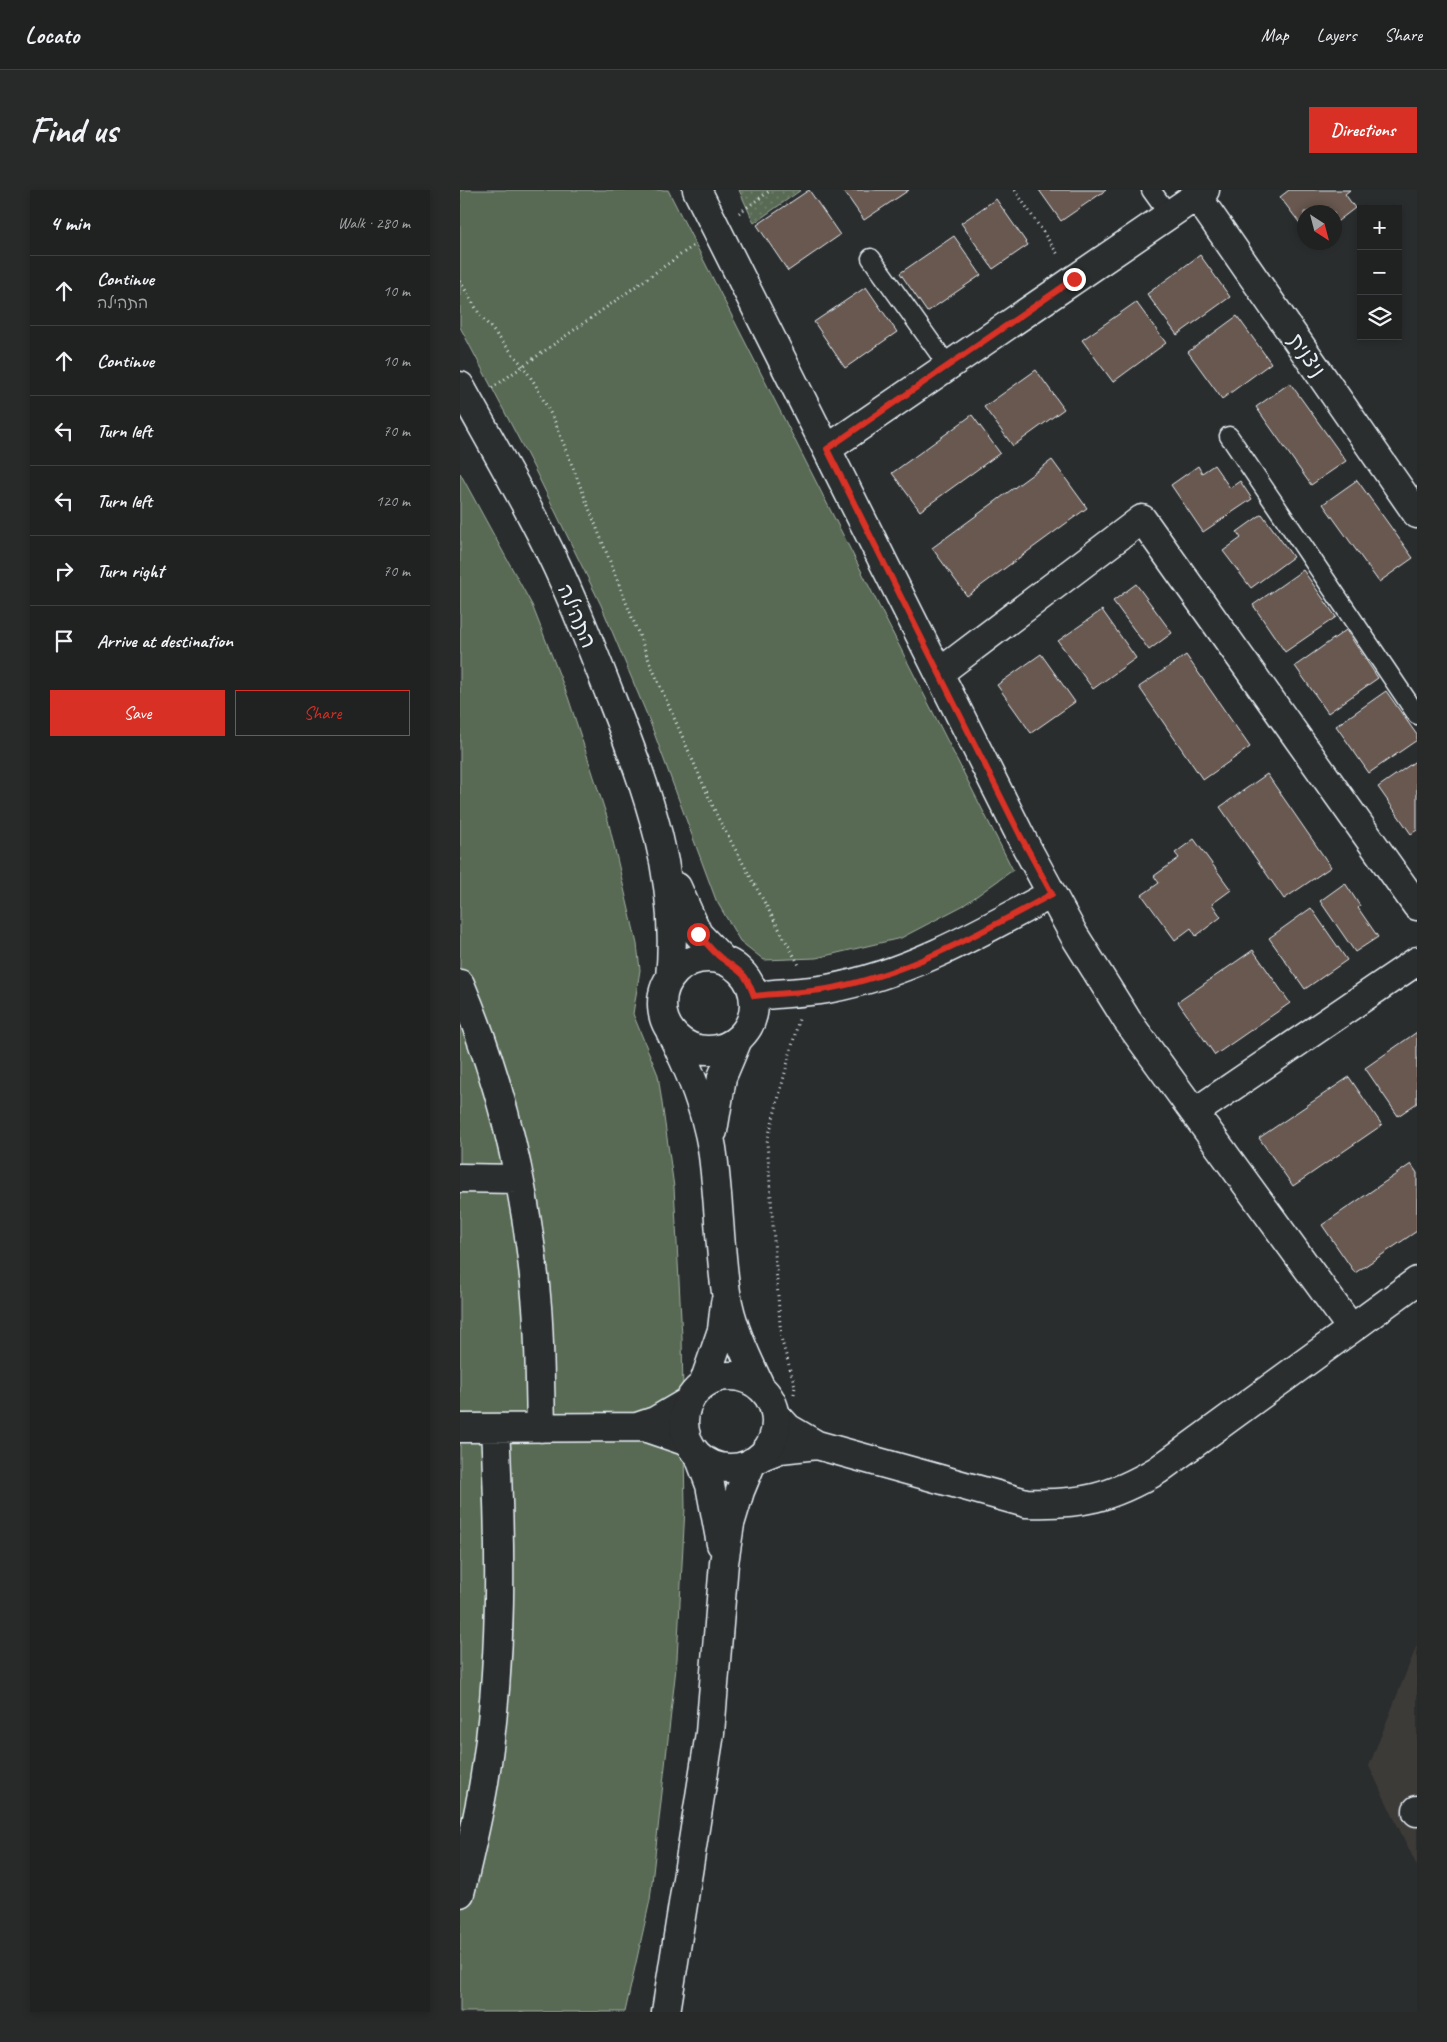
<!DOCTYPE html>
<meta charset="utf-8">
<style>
:root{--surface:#202222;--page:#282a2a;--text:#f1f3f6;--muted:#a2a4a5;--line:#3d3f40;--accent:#d93025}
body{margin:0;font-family:Caveat,"Playpen Sans Hebrew",sans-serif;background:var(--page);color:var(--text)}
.controls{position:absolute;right:15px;top:15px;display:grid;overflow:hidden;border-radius:0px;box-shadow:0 2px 8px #0003}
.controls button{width:45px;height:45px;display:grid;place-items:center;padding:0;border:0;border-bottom:1px solid var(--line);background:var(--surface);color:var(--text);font:25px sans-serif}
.compass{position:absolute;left:837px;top:15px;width:45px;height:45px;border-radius:50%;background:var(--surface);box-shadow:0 2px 8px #0003;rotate:144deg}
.stop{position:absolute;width:15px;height:15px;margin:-11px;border:4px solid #d93025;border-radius:50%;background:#fff}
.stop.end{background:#d93025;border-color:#fff;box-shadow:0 1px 5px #0008}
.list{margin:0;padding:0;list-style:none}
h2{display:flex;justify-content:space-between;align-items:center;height:65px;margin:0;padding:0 20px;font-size:21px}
h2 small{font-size:16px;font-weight:400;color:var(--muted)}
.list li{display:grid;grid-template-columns:32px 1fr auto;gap:15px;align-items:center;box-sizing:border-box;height:70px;padding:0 20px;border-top:1px solid var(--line)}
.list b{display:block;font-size:19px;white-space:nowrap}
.list p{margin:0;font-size:16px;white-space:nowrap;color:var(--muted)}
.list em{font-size:16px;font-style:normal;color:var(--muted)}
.actions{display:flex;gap:10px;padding:15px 20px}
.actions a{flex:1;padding:11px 0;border:1px solid var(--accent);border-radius:0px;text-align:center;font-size:18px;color:var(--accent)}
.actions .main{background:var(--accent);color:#fff}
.icon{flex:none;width:28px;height:28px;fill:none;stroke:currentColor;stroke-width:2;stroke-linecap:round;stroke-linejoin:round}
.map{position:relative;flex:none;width:957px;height:1822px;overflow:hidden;border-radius:0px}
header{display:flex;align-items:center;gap:30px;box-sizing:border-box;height:70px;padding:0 25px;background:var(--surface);border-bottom:1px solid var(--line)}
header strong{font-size:24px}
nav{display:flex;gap:28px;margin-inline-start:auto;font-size:18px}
.intro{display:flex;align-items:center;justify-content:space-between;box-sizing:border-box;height:120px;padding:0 30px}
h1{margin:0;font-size:35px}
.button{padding:12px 22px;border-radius:0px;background:var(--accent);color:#fff;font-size:18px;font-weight:700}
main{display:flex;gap:30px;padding:0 30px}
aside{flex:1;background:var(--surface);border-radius:0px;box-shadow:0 2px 8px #0003}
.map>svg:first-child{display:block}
.built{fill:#3d3a38}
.grass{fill:#596a53;stroke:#a0aea6}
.park{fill:url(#park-dots);stroke:#a0aea6}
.building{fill:#685850;stroke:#e8f1f8}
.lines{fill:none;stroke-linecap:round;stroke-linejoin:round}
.service-casing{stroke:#e8f1f8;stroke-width:21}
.minor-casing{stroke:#e8f1f8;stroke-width:31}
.tertiary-casing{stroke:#e8f1f8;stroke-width:31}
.path{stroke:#e8f1f8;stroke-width:3;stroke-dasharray:1 4;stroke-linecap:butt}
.service{stroke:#2a2d2e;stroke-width:18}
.minor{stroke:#2a2d2e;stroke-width:28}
.tertiary{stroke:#2a2d2e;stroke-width:28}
.route{stroke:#d93025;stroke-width:6}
.labels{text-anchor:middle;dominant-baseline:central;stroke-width:4;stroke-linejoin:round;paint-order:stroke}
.street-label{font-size:21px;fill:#e8f1f8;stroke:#2a2d2e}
</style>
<header>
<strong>Locato</strong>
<nav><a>Map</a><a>Layers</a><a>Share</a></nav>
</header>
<div class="intro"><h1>Find us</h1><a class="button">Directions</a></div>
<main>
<aside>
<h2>4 min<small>Walk · 280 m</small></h2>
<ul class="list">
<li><svg class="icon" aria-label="ahead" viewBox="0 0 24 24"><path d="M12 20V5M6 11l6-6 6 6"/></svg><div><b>Continue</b><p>התהילה</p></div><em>10 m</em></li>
<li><svg class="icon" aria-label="ahead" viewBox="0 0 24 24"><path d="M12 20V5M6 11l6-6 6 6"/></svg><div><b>Continue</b></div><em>10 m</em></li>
<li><svg class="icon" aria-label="left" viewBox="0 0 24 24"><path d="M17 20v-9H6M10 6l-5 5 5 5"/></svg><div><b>Turn left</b></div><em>70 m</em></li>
<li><svg class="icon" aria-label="left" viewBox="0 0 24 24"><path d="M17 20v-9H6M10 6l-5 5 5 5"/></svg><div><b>Turn left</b></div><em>120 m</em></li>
<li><svg class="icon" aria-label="right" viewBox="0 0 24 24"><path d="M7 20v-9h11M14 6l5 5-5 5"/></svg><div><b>Turn right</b></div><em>70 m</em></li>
<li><svg class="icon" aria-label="arrive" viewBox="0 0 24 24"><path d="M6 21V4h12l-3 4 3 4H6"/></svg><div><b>Arrive at destination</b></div></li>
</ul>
<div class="actions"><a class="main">Save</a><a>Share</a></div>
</aside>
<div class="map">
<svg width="957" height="1822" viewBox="0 0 957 1822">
<defs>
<pattern id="park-dots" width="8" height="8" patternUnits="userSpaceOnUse" patternTransform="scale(1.25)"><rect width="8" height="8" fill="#596a53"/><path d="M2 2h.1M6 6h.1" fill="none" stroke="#71806c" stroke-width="1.8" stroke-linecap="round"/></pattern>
</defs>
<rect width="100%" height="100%" fill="#2a2d2e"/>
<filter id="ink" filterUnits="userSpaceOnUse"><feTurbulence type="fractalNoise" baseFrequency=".02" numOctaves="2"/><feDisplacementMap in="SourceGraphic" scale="10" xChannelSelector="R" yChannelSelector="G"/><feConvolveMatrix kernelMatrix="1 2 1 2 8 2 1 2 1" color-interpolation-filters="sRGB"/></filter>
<g filter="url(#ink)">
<!-- built -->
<path class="built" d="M957 1455V1676L909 1576Z"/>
<!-- grass -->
<path class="grass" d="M0 0H208L553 680 504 715 441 748 356 768 304 770 280 751 256 710 190 532 141 415 74 278 0 137Z
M0 283 72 415 108 507 148 630 177 754 180 780 173 824 198 885 214 997 222 1147 225 1318 217 1469 190 1710 165 1822H0Z"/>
<!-- park -->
<path class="park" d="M279 0H341L294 33Z"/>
<!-- building -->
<path class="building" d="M349 0 380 45 328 81 297 35Z
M383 0H449L404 30Z
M579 0H646L601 31Z
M829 0H890L885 4 895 18 874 34V22H844V34L842 36 820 7Z
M536 9 568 55 533 79 501 33Z
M494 46 521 85 467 122 440 83Z
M740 65 770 107 717 145 687 104Z
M406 97 437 142 385 178 354 132Z
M676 112 706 153 653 192 622 150Z
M777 126 811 173 762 209 728 162Z
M576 180 604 219 553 256 524 217Z
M830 193 886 271 851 295 796 217Z
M512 225 540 263 460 321 432 283Z
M592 270 627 318 507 406 472 358Z
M754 275 770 298 780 291 792 309 743 342 711 295 738 276 742 283Z
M897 290 953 368 919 392 863 314Z
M802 324 833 367 791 398 763 361 781 348 777 342Z
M843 380 876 427 825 462 793 415Z
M676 394 712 443 689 460 653 411Z
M642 420 676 468 633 499 598 451Z
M886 440 918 488 868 523 835 476Z
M581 464 615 512 571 543 537 495Z
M726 465 790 557 743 590 679 497Z
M926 501 957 545V550L909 583 876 536Z
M957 570V640L951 644 918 597Z
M807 584 871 677 824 709 760 617Z
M734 649 771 700 752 714 761 727 736 746 731 738 715 750 682 705 699 693 694 686 719 668 715 663Z
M885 693 900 716 898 718 918 747 895 762 860 711Z
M851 718 887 770 845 799 809 748Z
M793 760 830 813 755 865 718 812Z
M957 842V913L938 926 905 878Z
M889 887 922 935 833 996 799 948Z
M951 974 957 983V1041L895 1083 862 1035Z"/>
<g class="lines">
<defs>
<path id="service" d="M691 0 709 25
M411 68 488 176
M769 246 957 525"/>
<path id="minor" d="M237 0 561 647 614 745 667 830 891 1138
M737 6 957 324
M367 259 745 0
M479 483 682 329 957 716
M0 794C43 896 68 1007 77 1117 80 1157 80 1198 81 1238
M294 806C318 803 343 803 367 799 449 784 520 743 591 704
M735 922 957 771
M0 988 58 989
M316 1225 328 1238 357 1255 566 1313C621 1315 651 1308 698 1280L957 1091
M177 1237 195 1231 229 1211
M0 1238 184 1237 228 1252
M302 1266 320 1259 357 1255
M957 1620V1622
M0 1703C9 1666 18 1629 24 1592 43 1475 41 1356 35 1238"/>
<path id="tertiary" d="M0 196C27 245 55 293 80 342 108 396 130 454 152 510 188 603 220 686 210 788
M217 697 238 744 263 770
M202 814a46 46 0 1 1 92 0a46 46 0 1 1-92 0Z
M210 841C229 878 245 917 252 958 259 1006 259 1055 266 1102 271 1136 287 1168 301 1198
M253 941 262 887 278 849
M224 1232a46 46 0 1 1 92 0a46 46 0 1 1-92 0Z
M243 1195 262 1140 265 1113
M239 1266 250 1295 261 1354
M206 1822 250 1543 264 1373 270 1334 280 1301 292 1272"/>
</defs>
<!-- service casing -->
<use href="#service" class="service-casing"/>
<!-- minor casing -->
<use href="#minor" class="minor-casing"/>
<!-- tertiary casing -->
<use href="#tertiary" class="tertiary-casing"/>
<!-- path -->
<path class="path" d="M555 0 599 66
M279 23 311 0
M0 91 20 125 63 176 75 194 95 232 190 473 258 628 339 775
M32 198 233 56
M334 1204 335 1196 321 1148 307 952 339 829"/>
<!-- service -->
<use href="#service" class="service"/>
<!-- minor -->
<use href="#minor" class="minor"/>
<!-- tertiary -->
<use href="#tertiary" class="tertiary"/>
</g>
</g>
<g class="lines" filter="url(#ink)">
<!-- route -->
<path class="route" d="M238 744C246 752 254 764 264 770 283 784 285 782 294 806 318 803 343 803 367 799 449 784 520 743 592 704L561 647 367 259 614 89"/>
</g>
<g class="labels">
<!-- street labels -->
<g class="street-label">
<text transform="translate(847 165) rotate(55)">ניצנית</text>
<text transform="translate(117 426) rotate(67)">התהילה</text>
</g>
</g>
</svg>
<div class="controls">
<button>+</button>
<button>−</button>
<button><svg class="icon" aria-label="layers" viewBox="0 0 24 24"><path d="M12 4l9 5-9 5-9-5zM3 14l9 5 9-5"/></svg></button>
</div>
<svg class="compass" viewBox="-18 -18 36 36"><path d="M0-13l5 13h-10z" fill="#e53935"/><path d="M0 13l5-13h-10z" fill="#a2a4a5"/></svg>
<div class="stop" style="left:238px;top:744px"></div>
<div class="stop end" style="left:614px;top:89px"></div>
</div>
</main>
